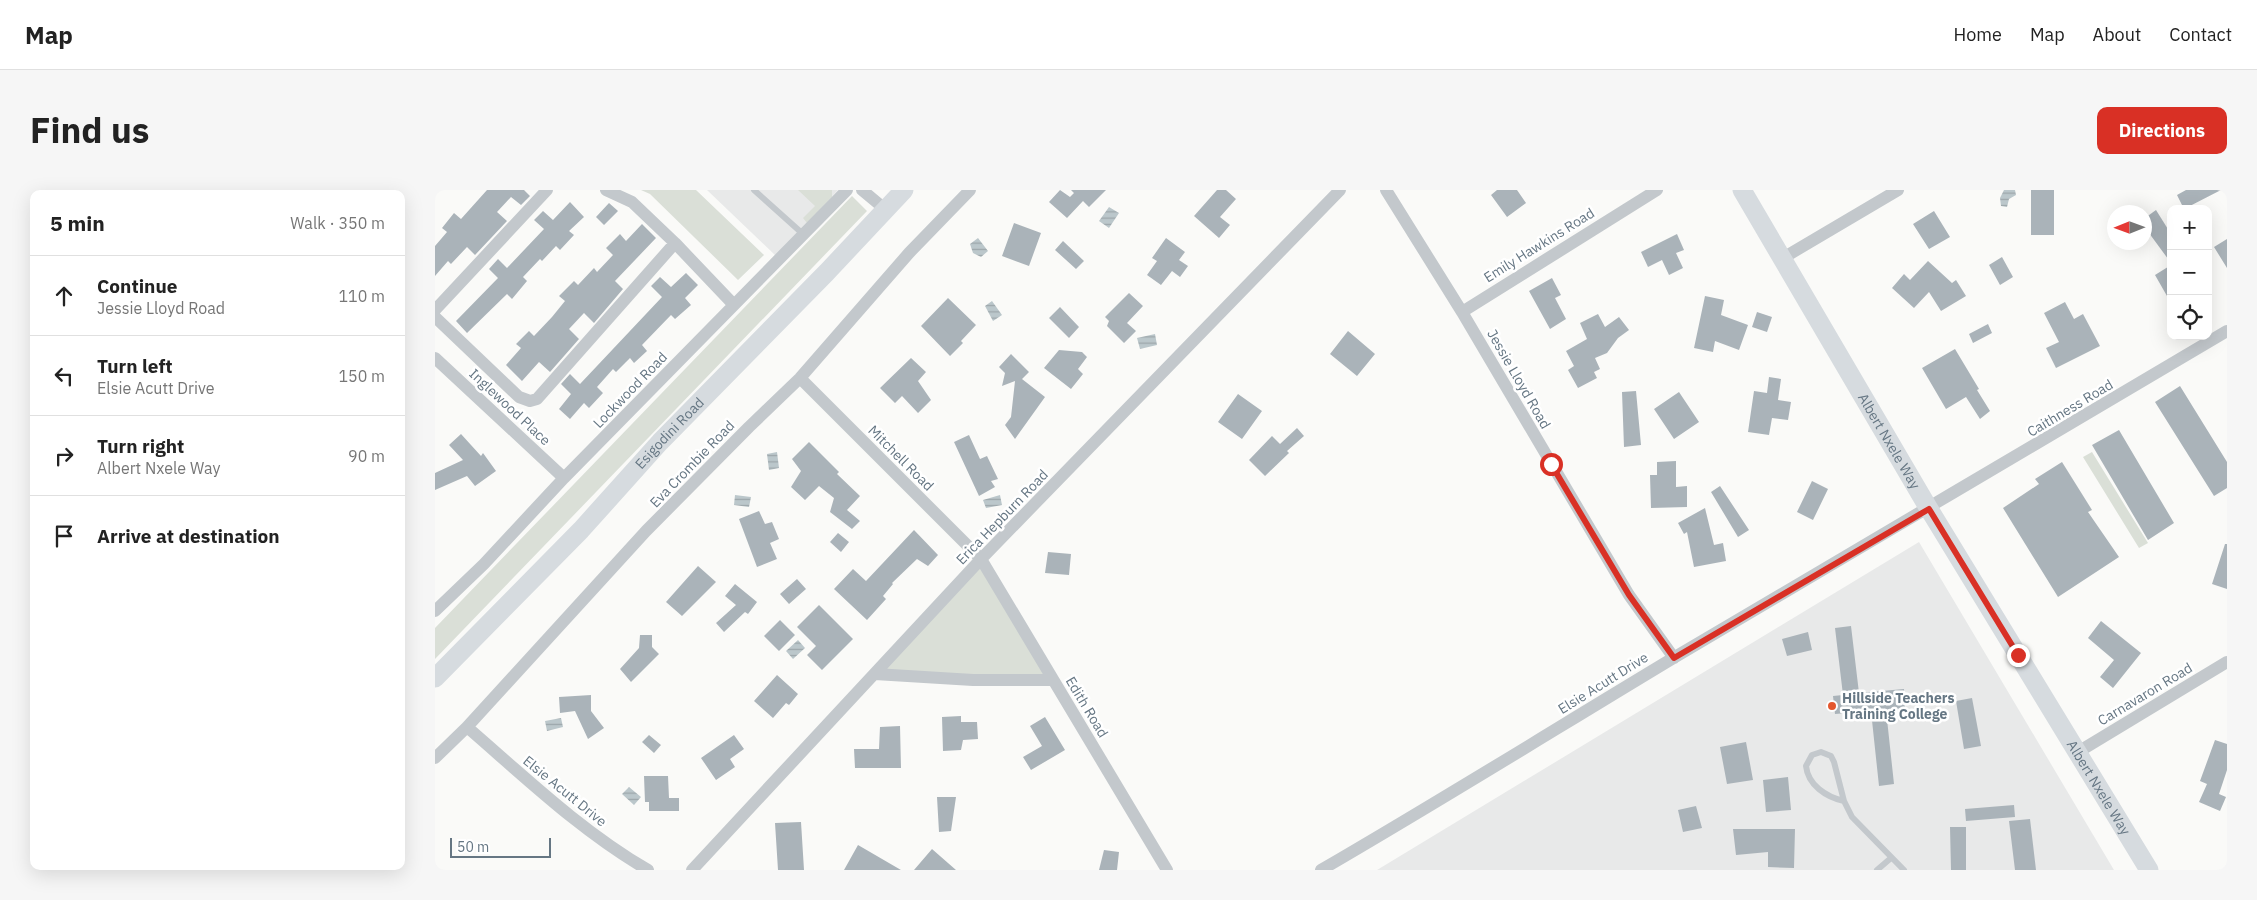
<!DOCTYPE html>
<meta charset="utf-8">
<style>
:root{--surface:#fff;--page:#f6f6f6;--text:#222;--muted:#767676;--line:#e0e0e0;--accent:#d93025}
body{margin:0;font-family:"IBM Plex Sans",sans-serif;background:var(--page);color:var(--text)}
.controls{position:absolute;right:15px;top:15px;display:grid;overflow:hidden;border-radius:10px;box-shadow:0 5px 20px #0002}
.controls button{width:45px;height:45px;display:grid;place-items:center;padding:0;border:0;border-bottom:1px solid var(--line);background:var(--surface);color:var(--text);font:25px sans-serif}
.compass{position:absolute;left:1672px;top:15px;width:45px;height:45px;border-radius:50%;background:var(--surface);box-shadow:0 5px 20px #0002;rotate:269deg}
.scale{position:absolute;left:15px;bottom:12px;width:101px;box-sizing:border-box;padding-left:5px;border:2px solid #657683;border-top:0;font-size:14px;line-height:18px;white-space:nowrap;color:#657683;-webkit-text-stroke:4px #fff;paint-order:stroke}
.stop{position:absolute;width:15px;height:15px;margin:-11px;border:4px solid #d93025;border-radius:50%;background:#fff}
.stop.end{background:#d93025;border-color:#fff;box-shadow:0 1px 5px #0008}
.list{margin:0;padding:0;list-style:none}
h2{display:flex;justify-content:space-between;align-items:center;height:65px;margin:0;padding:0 20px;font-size:21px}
h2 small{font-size:16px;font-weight:400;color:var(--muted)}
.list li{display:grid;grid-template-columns:32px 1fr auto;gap:15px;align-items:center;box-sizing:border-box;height:80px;padding:0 20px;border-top:1px solid var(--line)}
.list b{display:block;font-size:19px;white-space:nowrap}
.list p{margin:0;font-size:16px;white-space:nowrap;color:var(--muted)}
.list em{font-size:16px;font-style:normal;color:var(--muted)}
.icon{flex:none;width:28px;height:28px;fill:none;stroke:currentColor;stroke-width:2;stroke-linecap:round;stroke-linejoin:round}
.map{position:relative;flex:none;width:1792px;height:680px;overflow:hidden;border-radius:10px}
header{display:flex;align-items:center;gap:30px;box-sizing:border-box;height:70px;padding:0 25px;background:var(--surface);border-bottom:1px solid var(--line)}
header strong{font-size:24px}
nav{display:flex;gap:28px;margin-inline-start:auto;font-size:18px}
.intro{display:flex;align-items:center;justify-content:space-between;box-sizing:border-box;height:120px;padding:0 30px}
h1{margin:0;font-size:35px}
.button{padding:12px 22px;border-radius:10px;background:var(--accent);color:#fff;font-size:18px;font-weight:700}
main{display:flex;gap:30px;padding:0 30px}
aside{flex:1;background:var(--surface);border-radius:10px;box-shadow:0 5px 20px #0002}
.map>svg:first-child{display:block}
.built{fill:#e8e9e9}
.green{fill:#dadfd7}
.water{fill:url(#water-rules)}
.building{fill:#aab3b9}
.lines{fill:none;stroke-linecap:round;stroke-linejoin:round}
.lane{stroke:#c3c8cc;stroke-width:6}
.street{stroke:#c3c8cc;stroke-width:12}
.secondary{stroke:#d6dbdf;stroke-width:19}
.route{stroke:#d93025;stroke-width:6}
.poi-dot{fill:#e4572e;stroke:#fff;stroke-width:2}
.labels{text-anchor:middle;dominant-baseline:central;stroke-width:5;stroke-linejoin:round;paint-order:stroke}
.street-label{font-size:14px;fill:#657683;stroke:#fff}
.poi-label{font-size:14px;font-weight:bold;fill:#657683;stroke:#fff;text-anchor:start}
</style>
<header>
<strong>Map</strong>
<nav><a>Home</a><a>Map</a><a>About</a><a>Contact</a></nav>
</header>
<div class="intro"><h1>Find us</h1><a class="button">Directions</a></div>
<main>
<aside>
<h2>5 min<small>Walk · 350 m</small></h2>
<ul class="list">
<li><svg class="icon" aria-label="ahead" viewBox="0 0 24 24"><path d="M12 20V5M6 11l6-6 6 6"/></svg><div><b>Continue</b><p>Jessie Lloyd Road</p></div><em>110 m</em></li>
<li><svg class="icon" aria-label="left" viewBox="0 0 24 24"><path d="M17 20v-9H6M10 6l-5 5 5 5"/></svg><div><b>Turn left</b><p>Elsie Acutt Drive</p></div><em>150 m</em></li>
<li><svg class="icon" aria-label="right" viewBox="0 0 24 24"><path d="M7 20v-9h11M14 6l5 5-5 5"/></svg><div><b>Turn right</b><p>Albert Nxele Way</p></div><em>90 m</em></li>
<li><svg class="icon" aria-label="arrive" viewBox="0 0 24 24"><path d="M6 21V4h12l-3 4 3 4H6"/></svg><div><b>Arrive at destination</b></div></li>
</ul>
</aside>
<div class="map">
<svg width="1792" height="680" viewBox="0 0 1792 680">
<defs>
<pattern id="water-rules" width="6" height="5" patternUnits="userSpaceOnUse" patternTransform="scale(1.25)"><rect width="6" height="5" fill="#bbc7cb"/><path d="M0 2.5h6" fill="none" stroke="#9ca6aa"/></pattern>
</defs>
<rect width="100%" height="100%" fill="#fafaf8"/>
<!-- built -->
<path class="built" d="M272 0H403L341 66Z
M1484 352 1679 680H942Z"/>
<!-- green -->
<path class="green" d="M206 0H261L329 65 303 90 215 4Z
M363 0H397V7L372 33 368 28 380 16Z
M417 6 432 21 0 469V438Z
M1657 262 1713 353 1704 358 1648 267Z
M544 376 611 486H534L450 480Z"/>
<!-- water -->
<path class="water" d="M1569 0H1580L1581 5 1574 9 1572 17 1566 16 1565 8Z
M674 17 684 23 674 38 664 31Z
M543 48 553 61 546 67 538 63 535 54Z
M557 111 567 125 558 131 550 116Z
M720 144 722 155 705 159 702 148Z
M342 262 344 278 334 280 332 264Z
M300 305 316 307 314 317 299 315Z
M565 305 567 315 551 318 548 310Z
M363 450 370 458 358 469 351 461Z
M126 528 128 537 112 541 110 531Z
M194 597 206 607 199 615 187 604Z"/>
<!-- building -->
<path class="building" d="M52 0H89L95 6 86 15 76 7 62 22 72 31 40 65 32 57 16 74 13 71 0 86V56L12 42 7 38 19 23 26 29Z
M625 0 635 7 639 3 636 0H671L654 17 648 11 632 28 614 12Z
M782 0H791L801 9 785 27 795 35 784 48 759 26Z
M1062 0H1082L1091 13 1072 27 1056 5Z
M1596 0H1619V45H1596Z
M1751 0H1786L1749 19 1742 5Z
M135 12 149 27 134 41 139 45 125 60 121 56 107 71 105 69 88 87 92 91 77 109 72 104 32 143 21 131 63 88 54 79 63 69 72 78 109 39 99 30 108 21 118 30Z
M174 13 183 21 169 35 161 27Z
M1721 20 1736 44V73L1714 43 1710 46V28Z
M1499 21 1515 47 1494 59 1478 34Z
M579 33 606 43 594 76 567 66Z
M207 34 221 48 180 91 188 99 159 133 149 123 134 139 144 149 115 182 104 172 87 191 71 175 86 158 81 154 94 141 99 146 117 127 130 111 124 106 139 91 143 95 159 78 162 82 178 65 171 58 185 44 191 51Z
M1242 44 1249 60 1241 63 1248 78 1234 85 1227 70 1213 77 1206 62Z
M731 48 750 62 744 70 753 76 745 87 737 81 726 95 712 85 722 71 717 68Z
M1792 49V78L1779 57Z
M628 51 649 71 641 79 620 60Z
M1567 67 1578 87 1565 95 1554 75Z
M1493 71 1517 93 1521 90 1531 106 1506 121 1494 102 1479 118 1457 98 1469 84 1475 90Z
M1736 75V113L1720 85Z
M251 83 263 95 250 108 256 115 240 129 236 125 207 155 212 161 199 173 195 168 181 182 178 179 162 197 168 203 154 218 149 213 135 229 124 219 136 204 126 194 135 184 145 194 227 107 216 96 225 87 236 97Z
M1117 88 1126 105 1120 108 1131 129 1115 139 1094 101Z
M694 103 708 116 692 133 701 141 689 153 672 136 674 131 670 127Z
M1270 106 1289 110 1286 125 1313 135 1304 160 1280 151 1278 162 1259 158Z
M513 108 541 135 526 151 528 153 515 166 486 136Z
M1630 112 1639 129 1648 124 1665 156 1621 178 1611 158 1624 152 1609 123Z
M625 117 644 137 634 148 614 128Z
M1322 122 1337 127 1332 142 1317 137Z
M1163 124 1170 137 1184 127 1194 140 1183 148 1172 163 1160 168 1165 179 1159 182 1162 188 1143 198 1133 180 1139 176 1131 161 1152 149 1145 133Z
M1553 134 1557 143 1538 153 1534 144Z
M913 141 940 164 922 186 895 164Z
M1520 159 1544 199 1542 200 1555 221 1545 229 1531 207 1511 219 1487 178Z
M624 160 647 162 652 167 643 179 648 184 636 199 609 178Z
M576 164 594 182 587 189 610 207 580 249 570 235 576 227 580 191 567 196 570 183 564 177Z
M476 168 491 182 483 191 496 210 483 223 467 206 460 213 445 198Z
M1334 187 1346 189 1343 210 1356 212 1353 230 1337 228 1334 245 1313 242 1319 201 1332 203Z
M1745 196 1792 272V298L1779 306 1720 212Z
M1201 201 1206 255 1189 257 1187 202Z
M1244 202 1264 232 1239 249 1219 219Z
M803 204 827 221 807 249 783 232Z
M862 238 869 246 852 261 854 263 830 286 814 270 837 246 845 254Z
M1684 240 1739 333 1713 350 1657 255Z
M26 244 46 266 48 263 61 281 40 296 32 286 0 300V283L28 270 14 255Z
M534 245 545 269 552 266 563 289 556 291 560 297 544 306 519 252Z
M374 252 404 282 402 284 425 306 412 320 425 331 417 339 395 322 399 308 384 296 370 310 356 297 366 281 357 269Z
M1241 271V297L1252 296V317L1216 318 1215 285H1222V272Z
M1627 272 1657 320 1653 322 1684 367 1623 407 1568 318 1604 294 1600 289Z
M1377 291 1393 299 1378 330 1362 322Z
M1285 296 1314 340 1303 347 1276 302Z
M1270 318 1279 355 1288 353 1291 371 1259 377 1252 342 1249 344 1243 333Z
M324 321 330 334 337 332 344 349 335 353 342 369 322 377 304 329Z
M479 340 503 365 493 376 482 369 457 393 458 394 448 406 451 409 432 430 399 399 418 379 431 391Z
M403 343 414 352 406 362 395 352Z
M1790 354H1792V399L1777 394Z
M613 362 636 364 634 385 610 383Z
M263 376 281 392 247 426 231 412Z
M362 389 371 399 354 414 345 404Z
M300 394 322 412 313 424 310 422 289 442 281 433 301 415 290 406Z
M384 415 418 449 387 480 372 465 381 456 362 437Z
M345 430 360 445 344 461 329 446Z
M1666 431 1706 463 1678 498 1665 487 1679 470 1653 448Z
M1416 436 1424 503 1469 499 1470 518 1451 520 1459 594 1444 596 1436 521 1400 524 1398 506 1408 505 1400 438Z
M1373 442 1377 460 1352 466 1347 449Z
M205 445H217V457L224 464 196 492 185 479 204 458Z
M342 485 363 504 354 515 351 513 338 528 319 511Z
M156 505V521L169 538 153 549 140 521 125 523 124 507Z
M1537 508 1546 556 1529 559 1521 511Z
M526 526V532H542L543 549 528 550 526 560 508 561 507 527Z
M610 527 630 560 596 580 588 567 607 556 595 536Z
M465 536 466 578H420L419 559H444L445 537Z
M214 545 226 555 219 563 207 552Z
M299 545 309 559 295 569 300 577 281 590 266 568Z
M1780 550 1792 554V580L1784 604 1791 607 1785 621 1764 612 1772 594 1765 591Z
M1311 552 1318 590 1292 594 1285 557Z
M209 586H233L234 608H244V621H214V612H210Z
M1353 587 1356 620 1331 622 1328 590Z
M502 607H521L516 641 504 642Z
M1579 615 1580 627 1531 631 1530 619Z
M1261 616 1267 638 1248 642 1243 620Z
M1595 629 1601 680H1580L1574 631Z
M366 632 369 680H343L340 633Z
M1515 637H1531V680H1516Z
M1298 639H1360L1359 678 1333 677V662L1301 665Z
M423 655 466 680H409Z
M497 659 521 680H479Z
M669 660 684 662 682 680H664Z"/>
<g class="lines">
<!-- lane -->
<path class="lane" d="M319 0 368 44
M1409 611C1391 607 1373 595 1371 576L1377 565 1386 562 1396 566 1399 572 1409 611 1417 627 1469 680
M1442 680 1456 668"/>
<!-- street -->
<path class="street" d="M171 0 197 12 240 53 299 115
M427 0 451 20
M951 0 1027 122 1194 405 1239 468
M1348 68 1463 0
M0 120 112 0
M1027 122 1222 0
M0 127 84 207 95 211 102 209 240 53
M0 168 129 288
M365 188 546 369 732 680
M0 421 49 374 129 288 412 0
M440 484 538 490H618
M32 537C91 588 146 641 213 680
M1643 562 1792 472
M0 568 32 537 211 341 314 237 365 188 474 63 535 0
M257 680 546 369 905 0
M886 680C1005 611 1122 538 1240 467 1423 357 1609 251 1792 141"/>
<!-- secondary -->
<g class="secondary">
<path id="s1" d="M1307 0 1494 319 1714 680"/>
<path id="s2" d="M0 488 146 340 225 252 392 82 469 0"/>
</g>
</g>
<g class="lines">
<!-- route -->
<path class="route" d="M1116 274 1194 405 1239 468 1494 319 1583 465"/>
</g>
<!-- markers -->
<circle class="poi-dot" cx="1397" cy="516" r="5"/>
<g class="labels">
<!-- street labels -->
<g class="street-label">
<text transform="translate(1104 55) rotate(-32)">Emily Hawkins Road</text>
<text transform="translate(1084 189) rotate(60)">Jessie Lloyd Road</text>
<text transform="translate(195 200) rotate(-46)">Lockwood Road</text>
<text transform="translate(75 217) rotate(43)">Inglewood Place</text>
<text transform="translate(1635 218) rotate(-31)">Caithness Road</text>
<text stroke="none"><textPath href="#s2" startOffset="339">Esigodini Road</textPath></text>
<text stroke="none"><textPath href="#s1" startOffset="291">Albert Nxele Way</textPath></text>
<text transform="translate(466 268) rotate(45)">Mitchell Road</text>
<text transform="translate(257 274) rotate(-46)">Eva Crombie Road</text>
<text transform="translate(567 327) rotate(-46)">Erica Hepburn Road</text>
<text transform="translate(1168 493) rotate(-32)">Elsie Acutt Drive</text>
<text transform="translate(1710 504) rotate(-31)">Carnavaron Road</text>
<text transform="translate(652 517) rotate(59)">Edith Road</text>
<text stroke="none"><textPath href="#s1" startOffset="696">Albert Nxele Way</textPath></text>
<text transform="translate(130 601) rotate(39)">Elsie Acutt Drive</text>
</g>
<!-- poi labels -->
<g class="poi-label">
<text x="1407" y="508">Hillside Teachers<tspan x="1407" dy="16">Training College</tspan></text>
</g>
</g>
</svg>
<div class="controls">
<button>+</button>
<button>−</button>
<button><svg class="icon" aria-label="locate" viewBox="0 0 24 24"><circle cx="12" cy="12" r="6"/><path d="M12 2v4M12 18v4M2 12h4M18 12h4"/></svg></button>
</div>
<svg class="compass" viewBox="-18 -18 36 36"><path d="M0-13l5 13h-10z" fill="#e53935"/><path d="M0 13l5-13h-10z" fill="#767676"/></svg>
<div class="scale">50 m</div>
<div class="stop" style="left:1116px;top:274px"></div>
<div class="stop end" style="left:1583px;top:465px"></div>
</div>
</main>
